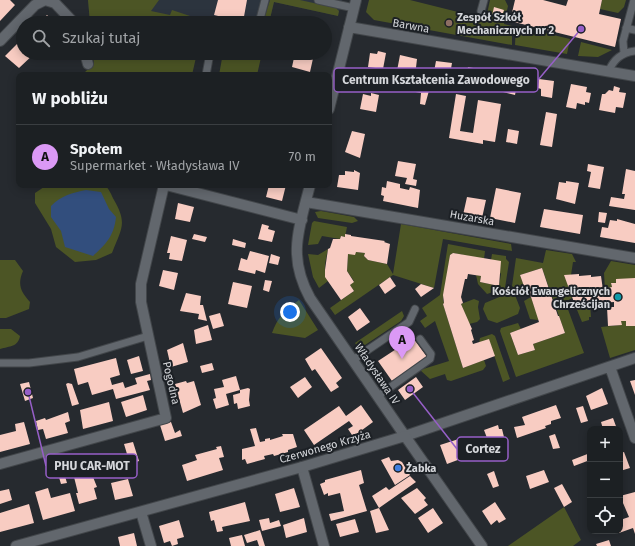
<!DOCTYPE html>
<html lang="pl">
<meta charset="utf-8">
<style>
:root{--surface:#1c2023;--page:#292d30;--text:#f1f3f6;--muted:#a0a3a6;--line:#3a3e41;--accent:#db99f5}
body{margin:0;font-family:"Fira Sans",sans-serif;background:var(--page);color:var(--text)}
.controls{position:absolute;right:12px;bottom:12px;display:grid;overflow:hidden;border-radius:8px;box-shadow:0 2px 10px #0003}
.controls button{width:36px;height:36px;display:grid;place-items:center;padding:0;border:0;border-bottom:1px solid var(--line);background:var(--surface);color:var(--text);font:20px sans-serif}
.you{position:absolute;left:290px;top:312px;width:14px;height:14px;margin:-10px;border:3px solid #fff;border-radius:50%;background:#1a73e8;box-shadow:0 0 0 6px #1a73e833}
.badge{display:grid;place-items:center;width:26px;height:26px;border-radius:50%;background:var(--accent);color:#111;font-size:13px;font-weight:700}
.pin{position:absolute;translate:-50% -33px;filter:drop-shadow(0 1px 2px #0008)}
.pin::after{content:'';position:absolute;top:21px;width:14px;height:12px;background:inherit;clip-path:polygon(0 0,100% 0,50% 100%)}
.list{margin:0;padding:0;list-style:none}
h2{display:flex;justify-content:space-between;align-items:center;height:52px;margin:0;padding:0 16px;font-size:17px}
h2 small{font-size:13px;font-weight:400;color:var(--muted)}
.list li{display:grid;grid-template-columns:26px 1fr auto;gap:12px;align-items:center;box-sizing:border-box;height:64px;padding:0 16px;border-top:1px solid var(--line)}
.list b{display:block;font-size:15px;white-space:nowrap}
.list p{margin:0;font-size:13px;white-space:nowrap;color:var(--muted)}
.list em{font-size:13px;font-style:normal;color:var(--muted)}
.icon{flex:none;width:22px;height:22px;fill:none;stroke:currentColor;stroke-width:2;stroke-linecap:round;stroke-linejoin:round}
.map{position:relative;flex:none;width:635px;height:546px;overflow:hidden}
.search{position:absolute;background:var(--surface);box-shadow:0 2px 10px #0003;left:16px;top:16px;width:316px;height:44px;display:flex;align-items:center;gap:10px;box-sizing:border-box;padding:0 14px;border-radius:22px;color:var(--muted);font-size:15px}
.panel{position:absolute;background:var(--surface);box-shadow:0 2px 10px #0003;left:16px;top:72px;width:316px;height:116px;border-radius:8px}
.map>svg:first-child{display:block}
.built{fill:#2c343e}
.green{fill:#4c5525}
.water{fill:#324e7d}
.building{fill:#f8ccc2}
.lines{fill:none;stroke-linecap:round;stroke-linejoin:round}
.lane-casing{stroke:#42464a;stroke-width:9}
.street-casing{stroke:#42464a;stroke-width:12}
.secondary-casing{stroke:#42464a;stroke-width:12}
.lane{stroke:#62676d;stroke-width:7}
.street{stroke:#62676d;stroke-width:10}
.secondary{stroke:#62676d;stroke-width:10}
.education-dot{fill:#8d6e63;stroke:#1c2025;stroke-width:1.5}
.culture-dot{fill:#0f9aa8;stroke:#1c2025;stroke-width:1.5}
.shop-dot{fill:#3f7fe0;stroke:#1c2025;stroke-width:1.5}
.labels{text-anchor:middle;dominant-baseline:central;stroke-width:4;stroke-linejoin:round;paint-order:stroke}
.poi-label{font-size:11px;font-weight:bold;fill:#d4d6da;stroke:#1c2025;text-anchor:start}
.street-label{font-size:11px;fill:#d4d6da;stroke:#1c2025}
.leader{fill:none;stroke:#965fc7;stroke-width:1.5}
.callout-dot{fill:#965fc7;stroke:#1c2025;stroke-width:1.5}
.callout{fill:#1c2025;stroke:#965fc7;stroke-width:1.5}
.callout-label{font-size:12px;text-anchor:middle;font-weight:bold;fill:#d4d6da}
</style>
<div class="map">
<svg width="635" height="546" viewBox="0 0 635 546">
<rect width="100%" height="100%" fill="#262a2f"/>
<!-- built -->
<path class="built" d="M88 0H342L338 16 274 2 269 23H90Z"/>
<!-- green -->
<path class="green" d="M88 0H159L151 11 170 15 172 10 196 18 197 23H90Z
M270 0H300L336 8 339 11 338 16 274 2 269 23H263Z
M369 0H410L486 19 490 0H505L508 6 504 24 512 26V45L374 20 366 12Z
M602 0H626L624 7 618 13 600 9Z
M516 26 570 39 567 54 515 45Z
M581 42 612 50 598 57 578 56Z
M92 53H197L192 75H82L94 63Z
M223 53H262L257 75H219Z
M47 185H104C110 189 111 195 114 200 128 224 121 229 112 253L96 260 75 262 56 247 51 229 35 203V193Z
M321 211 354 217 358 221 352 223 318 218 315 212Z
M314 221 347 227 345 237 341 236 340 239 322 236 318 244 308 245 312 223Z
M401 224 511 244 512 251 443 239 434 288 393 275 335 315 330 308 354 291 350 285 354 281 347 271 348 254 356 252 365 253 364 256 368 260 387 264 393 274Z
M448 244 485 251 484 259 453 253 450 255 443 300 444 303 443 304 463 368 484 360 486 366 483 370 451 381 447 380 445 374 430 379 420 370 449 361 435 321 425 328 420 321 427 316 422 308 440 295Z
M328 249C326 259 322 272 328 281L319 288 313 277 308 254 318 255Z
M546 250 572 254 576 262H573L571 275 565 276 572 298 567 301 566 304 584 353 516 377 500 331 501 328 518 323 521 329 510 333 518 355 535 350 533 344 565 333 542 268 520 275 526 292 521 293 512 286 516 258 543 263Z
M492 254 506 256V259L509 262 505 288 487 294 478 284 476 275 481 276 480 282 499 286 501 274 491 260Z
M0 260H15L23 271C17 285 21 292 30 302L29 309 6 318H0Z
M611 261 635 265V282L611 283 612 287 607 288 605 290 604 273Z
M509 293H513L515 295 520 308 518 314 497 323 488 320 483 309 485 303Z
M531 297 538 317V320L530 319 524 301Z
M474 299 479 301 478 307 480 319 477 322 469 324 461 304Z
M299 300 318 330 305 338 272 333C277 318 286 309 299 300Z
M590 304 591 317H589V320L582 322 575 305Z
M402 311 404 316 401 321 359 349 355 343Z
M621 321H626L627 326H635V350L610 358 601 327 621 325Z
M0 329H11L20 336C18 347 10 346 0 349Z
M492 334 495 336 510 379 503 382 489 340 479 343 480 338Z
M564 507 581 540 573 546H508Z"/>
<!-- water -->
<path class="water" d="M86 190 101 192 109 209 116 217C114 236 106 244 93 256L65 247 61 231 51 217V206C62 195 72 193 86 190Z"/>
<!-- building -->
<path class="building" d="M0 0H10L15 5 0 21Z
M218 0H247L243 22 214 15Z
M515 0H543L566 6 568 0H602L599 14 621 19 615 47 510 21Z
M494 7 504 10 501 19 492 16Z
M47 15 55 23H39Z
M303 17 322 22 321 23H302Z
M23 38V53H35L19 68 5 56Z
M378 51 386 53 383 69 368 67 370 53 377 54Z
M295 53 314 54 310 72 292 67Z
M400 55 417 59 415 76 406 75 405 78 396 76Z
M436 61 452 63 449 80 433 77Z
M468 67 484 70 481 85 465 83Z
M503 72 519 75 515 95 499 91 500 81 497 80 500 76 502 77Z
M539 79 554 81 552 98 541 96V89L538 88Z
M571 84 587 87 586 92 591 93 589 103 585 102V105L577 103 576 109 566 107Z
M411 85 430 87 425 105 420 104 421 93 410 91Z
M614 86 620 88 619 92 626 93 623 108 616 107 615 113 599 110 602 94H605L609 90 613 91Z
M371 93 379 95 376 112 360 109 363 94 371 96Z
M456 94 466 96 460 131 473 133 478 100 501 104 495 142 483 140V144L449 138Z
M546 112 557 114 552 147 540 145Z
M508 129 519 131 517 144 506 142Z
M352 131 365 134 360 158 345 152Z
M398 161 416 164 413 179 417 180 416 186 405 184 407 178 395 176Z
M588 164 604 167 600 189 588 187 591 172 587 171Z
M626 169 635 171V210L609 206 611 197 624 199 625 194H622Z
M354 170 360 173 358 190 337 187 339 175H345V171L354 172Z
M387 181 400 184V188L409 190 410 187 420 190 418 208 383 201 384 196 381 195 382 187 386 188Z
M566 181 579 183 575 204 556 199 559 182 566 183Z
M269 185H286L282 201 266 197Z
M496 188 521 193 515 223 490 218Z
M467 197 486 200 482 218 463 215Z
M178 203 194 207 190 222 175 219Z
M544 209 583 215 580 234 540 227Z
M599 212 607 213 605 223 598 222Z
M617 219 635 224V243L600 237 602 227 608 228 610 220 617 221Z
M262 224 269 226 268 229 275 231 272 242 258 239Z
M194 234 207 237 205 242 192 239Z
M345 234 351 235V236L385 241 384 242 390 244 387 264 368 260 364 256 365 253 356 252 355 255 348 254 347 271 354 282 350 285 354 291 341 300 325 277V270L328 249 330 248 333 239H340L341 236 345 237Z
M171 236 187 240 182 261 169 259 170 253H167Z
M233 239 246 243 245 248 232 245Z
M250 251 269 256 265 273 256 270 255 274 238 270 241 258 247 260Z
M453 253 501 261 499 286 480 282 481 276 468 274 467 279H465L461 297 463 303 461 304 472 329 471 330 474 340 472 341 473 344 489 339 495 356 463 368 443 304 444 303 443 295 450 255Z
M271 254 280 257 278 265 269 263Z
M542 268 558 316H559L565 333 533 344 535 350 518 355 510 333 539 322 531 297 528 291 526 292 520 275Z
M163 270 178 273 174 290 159 286Z
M579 274V276L591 275V277L601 276 603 290H607V288L612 287 611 283H616V279L635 278V326H626V321H621L622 325 608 326 607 307H614V302L575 305 564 275Z
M390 277 396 286 385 294 379 285Z
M265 280 272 281 269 292 263 290Z
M233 282 252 286 247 308 228 304Z
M421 284 434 288 421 297 415 289Z
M186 293 201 296 200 305H203L207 321 198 319 199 314 180 311Z
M360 308 370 322 357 331 348 317Z
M220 313 224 326 213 329 209 316Z
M208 325 212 340 196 344 194 330Z
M413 338 427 357 392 381 378 361Z
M183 343 188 362 171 367 167 350Z
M321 348 342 378 336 383 339 387 331 392 315 369 312 371 305 359Z
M139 356 143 371 131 374 127 360Z
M116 358 120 375 110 378 112 385 123 382 125 388 137 384 135 378 150 374 151 380 147 381 150 390 116 399 113 389 92 395 88 382 78 385 74 369Z
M212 363 214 370 202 373 200 366Z
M236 376 240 390 226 394 229 405 216 409 213 399 216 398 214 389 224 387 222 380Z
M305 377 312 387 298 398 290 387Z
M416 377 423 387 405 400 398 390Z
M635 380V395L630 381Z
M186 381 187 383 194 381 201 405 183 413 175 384Z
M29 382 33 398 25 401 20 384Z
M68 383 72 384 79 404 72 406 66 384Z
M248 388 250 389 249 400 250 406 238 409 237 403 234 404 233 395 240 393V390Z
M602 388 608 404 591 410 586 396Z
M143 395 147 410 126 417 121 402Z
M109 402 113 421 83 429 80 410Z
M361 405 373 422 358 433 352 435 348 429 353 426 349 421 314 445 304 430 339 406 346 416Z
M556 405 561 418 551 421V424L545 426 546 428 517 438 514 427 525 425 522 417Z
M583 406 588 421 581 423 576 408Z
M68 412 70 421 65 423 68 433 46 439 43 429 38 430 36 421 45 418 46 420Z
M613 418 617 429H603L601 422Z
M24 422 30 444 0 452V435L16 431 15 424Z
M171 422 175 433 180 430 182 436 165 441 160 425Z
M498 425 499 429H502L505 441 490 446 489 444 483 446 481 440 487 438 484 430Z
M256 428 260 442 265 441V439L270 438V440L283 436 282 434H293L297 447 288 450V452L274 456 273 454 264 456 265 459 247 464 245 459 242 460V449L255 446 250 429Z
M555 434 560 448 553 449 549 436Z
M465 437 471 455 447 464 440 445Z
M133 442 139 461 130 464 124 444Z
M221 446 224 457 219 458 223 470 187 481 182 465 197 460 195 455 217 449 216 447Z
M624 452 630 468 620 471V453Z
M590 453V460L574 466 572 460Z
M389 457 391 461 398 460 402 462 410 475 395 485 381 460Z
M61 463 67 483 61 484 55 464Z
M361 470 364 483 359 485 367 511 331 521 329 514 344 511 340 493 328 496V493L324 495 320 484 325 482V480Z
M544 470 549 482 530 489 526 476Z
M494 471 499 486 493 488 487 474Z
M91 472 97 487 94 488 97 499 79 504 76 493H78L74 477Z
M410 476 416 482 379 508 389 530 376 533 370 511 379 508 372 496 386 487 389 490Z
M128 479 133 496 115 500 111 483Z
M562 484 572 502 564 507 554 488Z
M48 488 51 498 70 493 75 511 43 520 35 492Z
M294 488 300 507 280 512 275 494Z
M417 488 426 498 424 500 428 505 415 514 401 498Z
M9 489 12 500 0 504V491Z
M635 492V534L633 528 619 533 620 520 629 517 620 496Z
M245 502 250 521 222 527 223 531 217 532 214 520 211 521 209 512Z
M495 502 506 519 499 523 497 520 491 525 482 511Z
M29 504 34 523 0 532V513Z
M433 508 443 523 428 533 418 518Z
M269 518 270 523 279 520 281 526 262 531 259 520Z
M304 518 307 532 286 538 283 525Z
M355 519 359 532 340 537 336 524Z
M179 520 184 537 177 539 178 544 172 546 170 541 164 543 159 526Z
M260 530 265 546H259L257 540 247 543 244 535Z
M134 533 137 546H120L118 537Z
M242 535 245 546H231L229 538Z
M609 540 611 546H597L596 544Z"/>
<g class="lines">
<defs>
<path id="lane" d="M318 0 354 8
M481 11 484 0
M259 23 265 0
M626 28 635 30
M624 53 623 41 634 0
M608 72C614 59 621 53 635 51
M206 75 210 53
M353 360 409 322 415 309
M0 363H29L78 357 148 336
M378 396 430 359 431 354 420 339"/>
<path id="street" d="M349 27 635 76
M0 41 35 5 45 0 55 3 74 23
M85 53 88 64
M329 109 356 0
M166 185 302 220
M310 185C299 229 287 256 310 298L405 436 635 358
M306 202 635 258
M610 367 635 438
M0 464 166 418 141 302V284L164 185
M302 467 324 546
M141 512 151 546"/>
<path id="secondary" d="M16 546 302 467 405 436 482 546"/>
</defs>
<!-- lane casing -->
<use href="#lane" class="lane-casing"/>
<!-- street casing -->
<use href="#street" class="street-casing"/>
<!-- secondary casing -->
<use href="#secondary" class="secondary-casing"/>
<!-- lane -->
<use href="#lane" class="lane"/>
<!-- street -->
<use href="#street" class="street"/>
<!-- secondary -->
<use href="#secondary" class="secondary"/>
</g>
<!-- markers -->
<circle class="education-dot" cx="449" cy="23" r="4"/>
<circle class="culture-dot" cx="618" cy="297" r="4"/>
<circle class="shop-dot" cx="398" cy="468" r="4"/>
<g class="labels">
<!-- poi labels -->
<g class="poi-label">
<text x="457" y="17">Zespół Szkół<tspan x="457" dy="13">Mechanicznych nr 2</tspan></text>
<text x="610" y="291" text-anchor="end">Kościół Ewangelicznych<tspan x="610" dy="13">Chrześcijan</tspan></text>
<text x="406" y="468">Żabka</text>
</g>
<!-- street labels -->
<g class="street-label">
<text transform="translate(411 26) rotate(10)">Barwna</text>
<text transform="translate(472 218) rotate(10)">Huzarska</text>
<text transform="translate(377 374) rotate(56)">Władysława IV</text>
<text transform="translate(171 383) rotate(77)">Pogodna</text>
<text transform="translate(325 447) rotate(-16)">Czerwonego Krzyża</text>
</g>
</g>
<!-- callouts -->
<path class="leader" d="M581 29L538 80M410 389L457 449M28 392L46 466"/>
<g class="callout-dot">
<circle cx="581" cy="29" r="4"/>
<circle cx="410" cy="389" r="4"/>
<circle cx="28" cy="392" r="4"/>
</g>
<g class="callout">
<rect x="334" y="68" width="204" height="24" rx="4"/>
<rect x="457" y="437" width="51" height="24" rx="4"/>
<rect x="46" y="454" width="91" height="24" rx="4"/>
</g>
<g class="callout-label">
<text x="436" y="84">Centrum Kształcenia Zawodowego</text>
<text x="483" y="453">Cortez</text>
<text x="92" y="470">PHU CAR-MOT</text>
</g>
</svg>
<div class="controls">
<button>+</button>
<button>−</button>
<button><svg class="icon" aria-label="locate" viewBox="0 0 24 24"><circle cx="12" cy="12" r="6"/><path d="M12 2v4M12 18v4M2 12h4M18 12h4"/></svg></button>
</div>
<div class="you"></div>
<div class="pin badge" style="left:402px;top:359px">A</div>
<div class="search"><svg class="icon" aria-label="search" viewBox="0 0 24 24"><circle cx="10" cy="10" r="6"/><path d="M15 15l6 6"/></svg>Szukaj tutaj</div>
<section class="panel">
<h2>W pobliżu<small></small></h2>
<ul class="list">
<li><span class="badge">A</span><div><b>Społem</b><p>Supermarket · Władysława IV</p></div><em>70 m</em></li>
</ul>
</section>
</div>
